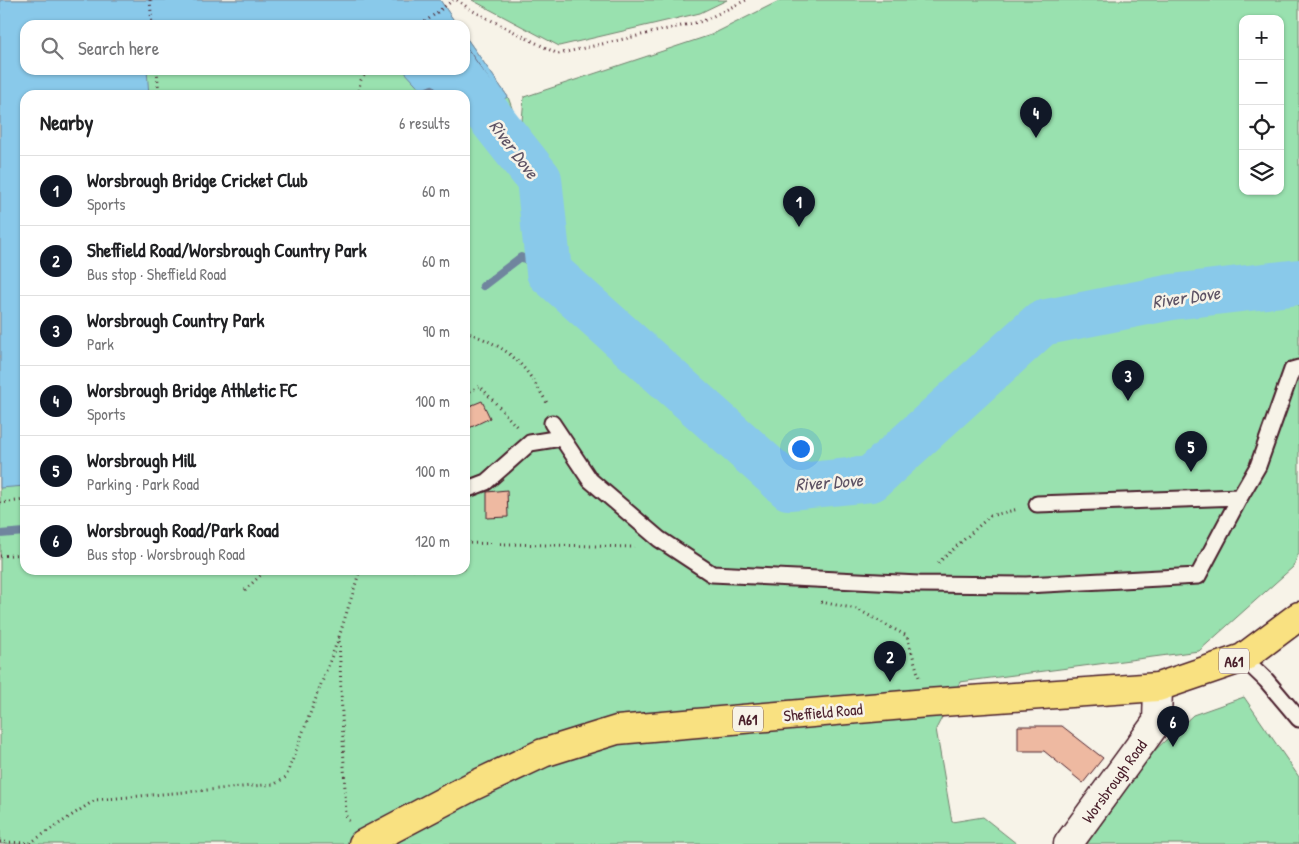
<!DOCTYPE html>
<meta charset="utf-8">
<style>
:root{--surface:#fff;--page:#f6f6f6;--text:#202124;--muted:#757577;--line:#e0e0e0;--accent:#111827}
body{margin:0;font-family:"Patrick Hand",sans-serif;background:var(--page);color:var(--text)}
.controls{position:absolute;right:15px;top:15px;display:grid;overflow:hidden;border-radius:10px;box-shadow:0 1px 4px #0004}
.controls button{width:45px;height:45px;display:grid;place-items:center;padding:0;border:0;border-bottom:1px solid var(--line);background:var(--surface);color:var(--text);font:25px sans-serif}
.you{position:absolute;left:800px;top:448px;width:18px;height:18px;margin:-12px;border:4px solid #fff;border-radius:50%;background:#1a73e8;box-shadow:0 0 0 8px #1a73e833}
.badge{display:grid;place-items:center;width:32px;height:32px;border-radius:50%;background:var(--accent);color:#fff;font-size:16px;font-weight:700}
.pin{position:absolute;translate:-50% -41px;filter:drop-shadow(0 1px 2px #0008)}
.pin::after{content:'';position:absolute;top:26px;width:18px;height:15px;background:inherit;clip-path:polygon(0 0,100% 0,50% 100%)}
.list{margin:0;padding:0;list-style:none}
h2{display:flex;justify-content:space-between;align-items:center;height:65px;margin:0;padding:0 20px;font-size:21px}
h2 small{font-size:16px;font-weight:400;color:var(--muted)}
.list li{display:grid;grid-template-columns:32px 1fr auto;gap:15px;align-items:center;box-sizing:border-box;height:70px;padding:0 20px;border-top:1px solid var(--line)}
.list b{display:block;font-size:19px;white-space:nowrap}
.list p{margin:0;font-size:16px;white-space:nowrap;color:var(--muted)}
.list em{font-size:16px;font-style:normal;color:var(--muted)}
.icon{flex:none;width:28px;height:28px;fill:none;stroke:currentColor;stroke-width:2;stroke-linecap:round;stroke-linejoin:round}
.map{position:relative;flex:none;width:1299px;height:844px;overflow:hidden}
.search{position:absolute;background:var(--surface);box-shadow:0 1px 4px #0004;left:20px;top:20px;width:450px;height:55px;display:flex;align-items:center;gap:12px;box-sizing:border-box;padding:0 18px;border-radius:15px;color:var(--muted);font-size:19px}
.panel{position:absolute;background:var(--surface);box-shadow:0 1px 4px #0004;left:20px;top:90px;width:450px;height:485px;border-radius:15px}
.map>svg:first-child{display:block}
.green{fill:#99e1af;stroke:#72806d;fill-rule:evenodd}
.water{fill:#89c9ea;stroke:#70859e}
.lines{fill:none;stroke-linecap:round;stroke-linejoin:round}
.shore{stroke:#636377;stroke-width:1}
.stream{stroke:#70859e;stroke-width:8}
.river{stroke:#89c9ea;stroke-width:46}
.building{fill:#eeb9a1;stroke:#4a1f2b}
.service-casing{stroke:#4a1f2b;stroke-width:19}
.tertiary-casing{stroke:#4a1f2b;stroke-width:31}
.trunk-casing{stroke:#4a1f2b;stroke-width:31}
.path{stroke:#4a1f2b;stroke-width:3;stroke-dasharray:1 4;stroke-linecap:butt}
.service{stroke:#f7f3e8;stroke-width:15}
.tertiary{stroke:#f7f3e8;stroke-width:28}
.trunk{stroke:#f9e181;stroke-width:28}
.labels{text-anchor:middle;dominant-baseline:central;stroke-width:5;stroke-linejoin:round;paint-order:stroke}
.shield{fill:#f7f3e8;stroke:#7e5f64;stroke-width:1}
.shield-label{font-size:15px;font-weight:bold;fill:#4a1f2b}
.street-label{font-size:16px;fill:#4a1f2b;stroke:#f7f3e8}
.water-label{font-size:18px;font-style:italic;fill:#5d5264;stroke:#f7f3e8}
</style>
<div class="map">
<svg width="1299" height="844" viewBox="0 0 1299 844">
<rect width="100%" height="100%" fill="#f7f3e8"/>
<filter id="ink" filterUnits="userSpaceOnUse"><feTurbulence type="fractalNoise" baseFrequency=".02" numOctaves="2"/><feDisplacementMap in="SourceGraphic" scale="10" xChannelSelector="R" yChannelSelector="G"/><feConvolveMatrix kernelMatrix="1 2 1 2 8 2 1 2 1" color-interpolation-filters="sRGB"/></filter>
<g filter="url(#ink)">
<!-- green -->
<path class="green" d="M0 0H440L457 25H25V70H465V36L508 97 521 133 524 97 711 35 781 0H1299V553L1293 567 1199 651 960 682 936 729 952 822 983 817 1017 844H0ZM1243 19H1280V191H1243ZM25 95H465V570H25Z
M472 0H727L700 13 559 46Z
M1244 697 1299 777V844H1087L1153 752 1193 715Z"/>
<!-- water -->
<path class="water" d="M0 0H440L457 25H25V70H147L149 95H25V486L0 488Z
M465 36 508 97 465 116V95H426L403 70H465Z"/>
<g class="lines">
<!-- shore -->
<path class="shore" d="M465 45 499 94 465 110
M465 56 489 91 465 104"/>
<!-- stream -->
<path class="stream" d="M418 95 432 89
M483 286 521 257 549 272
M0 534 25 532"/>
<!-- river -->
<path class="river" d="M453 70 539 179 549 272 789 487 871 479 1042 323 1172 297 1299 282"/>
</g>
<!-- building -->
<path class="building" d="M482 401 490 418 465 430V408Z
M507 490 508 517 487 518V492Z
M1018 726H1062L1103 758 1083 783 1044 751H1018Z"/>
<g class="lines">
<defs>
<path id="service" d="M552 423 590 480 659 539 712 574 919 584 1026 585 1198 576 1240 497
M465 490 486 482 530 443 561 438
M1037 504 1240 497 1258 466 1292 370 1299 368
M1243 658 1266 680 1299 719"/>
<path id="tertiary" d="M1068 844 1157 722 1158 687"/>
<path id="trunk" d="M363 844 471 787 543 753 617 730 927 703 1158 687 1243 658 1299 616"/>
</defs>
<!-- service casing -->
<use href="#service" class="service-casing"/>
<!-- tertiary casing -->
<use href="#tertiary" class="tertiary-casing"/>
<!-- trunk casing -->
<use href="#trunk" class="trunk-casing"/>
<!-- path -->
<path class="path" d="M150 0 152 25
M457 0 471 10 558 54 703 21 746 0
M421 25 453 0
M157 70 159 95
M357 95 361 80 368 70
M465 332C510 347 524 363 547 403
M465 394 480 386 517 427
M0 503 25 500
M465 543 635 547
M0 556 25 554
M938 563 990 516 1018 509
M245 590 266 570
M821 602 857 609 907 636 919 677
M349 821 346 816 339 637 360 570
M0 842 30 843 95 800 275 784 286 777 339 637"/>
<!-- service -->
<use href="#service" class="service"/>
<!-- tertiary -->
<use href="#tertiary" class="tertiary"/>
<!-- trunk -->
<use href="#trunk" class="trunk"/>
</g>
</g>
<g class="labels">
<!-- shield labels -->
<g class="shield">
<rect x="1219" y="648.5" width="30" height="25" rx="4"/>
<rect x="733" y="706.5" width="30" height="25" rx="4"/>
</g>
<g class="shield-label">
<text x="1234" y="661">A61</text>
<text x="748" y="719">A61</text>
</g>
<!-- street labels -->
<g class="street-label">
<text transform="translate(823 712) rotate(-5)">Sheffield Road</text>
<text transform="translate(1114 781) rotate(-54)">Worsbrough Road</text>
</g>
<!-- water labels -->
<g class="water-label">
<text transform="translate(514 149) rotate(53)">River Dove</text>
<text transform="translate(1186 297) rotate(-8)">River Dove</text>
<text transform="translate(829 482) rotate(-4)">River Dove</text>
</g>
</g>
</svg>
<div class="controls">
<button>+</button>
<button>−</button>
<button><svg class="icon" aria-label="locate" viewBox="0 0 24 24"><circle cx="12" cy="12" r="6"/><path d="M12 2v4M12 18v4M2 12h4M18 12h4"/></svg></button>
<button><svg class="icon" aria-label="layers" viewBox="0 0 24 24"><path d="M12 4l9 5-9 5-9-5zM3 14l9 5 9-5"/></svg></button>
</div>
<div class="you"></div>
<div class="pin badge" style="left:799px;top:227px">1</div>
<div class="pin badge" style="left:890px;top:682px">2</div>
<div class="pin badge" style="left:1128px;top:401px">3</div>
<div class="pin badge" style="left:1036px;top:138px">4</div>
<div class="pin badge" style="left:1191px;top:472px">5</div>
<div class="pin badge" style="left:1173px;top:747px">6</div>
<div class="search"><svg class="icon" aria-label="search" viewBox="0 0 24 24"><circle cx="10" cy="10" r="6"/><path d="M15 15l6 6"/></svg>Search here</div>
<section class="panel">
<h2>Nearby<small>6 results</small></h2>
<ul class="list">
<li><span class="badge">1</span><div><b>Worsbrough Bridge Cricket Club</b><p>Sports</p></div><em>60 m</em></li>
<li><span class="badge">2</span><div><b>Sheffield Road/Worsbrough Country Park</b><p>Bus stop · Sheffield Road</p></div><em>60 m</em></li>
<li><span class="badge">3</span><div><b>Worsbrough Country Park</b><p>Park</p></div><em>90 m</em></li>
<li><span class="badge">4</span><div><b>Worsbrough Bridge Athletic FC</b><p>Sports</p></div><em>100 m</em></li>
<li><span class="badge">5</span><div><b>Worsbrough Mill</b><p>Parking · Park Road</p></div><em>100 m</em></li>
<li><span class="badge">6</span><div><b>Worsbrough Road/Park Road</b><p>Bus stop · Worsbrough Road</p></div><em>120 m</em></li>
</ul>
</section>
</div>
